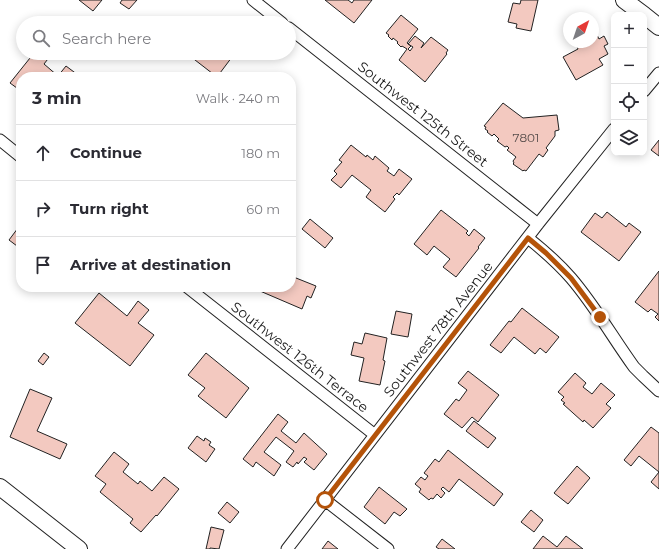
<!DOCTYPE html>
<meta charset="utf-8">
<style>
:root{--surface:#fff;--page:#f2f2f3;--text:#2b2b33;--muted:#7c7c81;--line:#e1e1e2}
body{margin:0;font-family:Montserrat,sans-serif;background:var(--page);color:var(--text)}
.controls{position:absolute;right:12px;top:12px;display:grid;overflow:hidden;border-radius:8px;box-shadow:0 2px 10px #0003}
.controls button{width:36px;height:36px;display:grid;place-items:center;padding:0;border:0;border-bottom:1px solid var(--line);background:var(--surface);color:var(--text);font:20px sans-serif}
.compass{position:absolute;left:563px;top:12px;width:36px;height:36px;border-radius:50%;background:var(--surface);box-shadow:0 2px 10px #0003;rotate:40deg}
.stop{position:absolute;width:12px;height:12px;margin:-9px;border:3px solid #b45309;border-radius:50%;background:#fff}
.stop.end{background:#b45309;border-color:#fff;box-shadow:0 1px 4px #0008}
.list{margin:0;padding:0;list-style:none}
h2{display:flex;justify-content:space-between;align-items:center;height:52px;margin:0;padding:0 16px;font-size:17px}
h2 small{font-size:13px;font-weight:400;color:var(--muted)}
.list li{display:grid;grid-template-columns:26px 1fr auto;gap:12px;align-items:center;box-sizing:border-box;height:56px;padding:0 16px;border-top:1px solid var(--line)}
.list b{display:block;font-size:15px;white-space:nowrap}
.list em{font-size:13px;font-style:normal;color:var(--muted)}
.icon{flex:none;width:22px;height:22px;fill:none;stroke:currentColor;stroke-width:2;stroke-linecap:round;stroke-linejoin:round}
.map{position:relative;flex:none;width:659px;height:549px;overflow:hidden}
.search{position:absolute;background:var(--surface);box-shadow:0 2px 10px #0003;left:16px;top:16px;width:280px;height:44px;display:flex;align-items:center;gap:10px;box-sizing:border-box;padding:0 14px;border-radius:22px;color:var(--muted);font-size:15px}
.panel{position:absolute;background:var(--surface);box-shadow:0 2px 10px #0003;left:16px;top:72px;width:280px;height:220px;border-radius:16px}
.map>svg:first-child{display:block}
.building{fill:#f3c9c0;stroke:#222}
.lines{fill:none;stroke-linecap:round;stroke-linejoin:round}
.street-casing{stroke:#222;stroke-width:13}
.secondary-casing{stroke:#222;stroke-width:18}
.street{stroke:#fff;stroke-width:11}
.secondary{stroke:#fff;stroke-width:16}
.route{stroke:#b45309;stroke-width:5}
.labels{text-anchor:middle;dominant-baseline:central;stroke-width:3;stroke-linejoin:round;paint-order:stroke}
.number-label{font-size:12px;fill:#564c4a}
.street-label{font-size:14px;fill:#222;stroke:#fff}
</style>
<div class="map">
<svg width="659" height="549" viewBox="0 0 659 549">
<rect width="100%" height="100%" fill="#fff"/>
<!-- building -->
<path class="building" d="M79 0H102L93 11Z
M122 0H137L129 9 120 3Z
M325 0H348L352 3 354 0H372L354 23Z
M521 0H538L531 31 516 28 517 24 508 22 513 3 520 4Z
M401 15 418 29 407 43 411 46 408 49 410 51 413 47 408 44 415 36 424 43 421 48 431 37 448 50 446 53 447 54 425 82 399 60 407 49 402 46 401 47 397 43 398 42 393 38 392 40 388 36 389 35 386 33Z
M596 33 599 39 604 36 608 44 604 46 608 54 599 59 603 65 576 80 563 57 578 49 576 44 579 42H593V35Z
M34 53H49L51 55 44 64 58 76 66 66 78 75 76 77H21V91L10 83Z
M186 53H235L217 77Z
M503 103 523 118 557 115 559 130 555 131V136L546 148 548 150 543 157 539 154 526 171 524 170 523 171 513 164 514 163 513 161 516 157 507 150 509 148 507 146 505 147 497 141 499 139 494 134 492 136 487 132 488 131 485 129 486 127 484 126Z
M659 140V156L651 150Z
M351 145 366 157 367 155 373 160 375 156 389 168 387 171 394 176 399 169 412 179 399 195 397 193 393 197 395 199 385 212 366 197 371 190 352 175 341 188 331 180 337 174 334 171 342 162 339 160Z
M441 210 468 231 466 233 469 236 474 229 485 238 478 247 479 248 456 277 443 267 450 259 434 246 427 255 414 244Z
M607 212 626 227 629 223 641 232 619 261 581 232 595 213 602 218Z
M310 219 333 238 325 248 302 229Z
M21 224V249L9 240Z
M659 271V321L655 317 658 314 651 309 648 312 635 302Z
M291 276 316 286 311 298 307 296 302 309 260 291 261 287H291Z
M99 293 127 316 138 301 149 310 138 323 154 335 130 366 75 323Z
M522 308 559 337 546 353 540 348 535 354 514 337 501 353 490 345 509 321 511 322Z
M396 311 412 314 408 337 391 334Z
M365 333 387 338 383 360 385 361 380 385 359 381 364 358 351 355 354 342 362 344Z
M44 353 49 357 43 365 38 361Z
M206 353 249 388 226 418 198 396 205 388 188 375Z
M468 371 499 395 478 422 472 417 462 428 444 414 456 399 459 401 467 390 458 383Z
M575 373 586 383 583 387 592 394 601 383 615 395 606 404 611 408 593 428 584 420 583 422 563 404 565 403 561 400 564 397 558 392Z
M30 389 52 398 37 431 67 444 60 459 10 437Z
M278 414 288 422 281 431 296 443 304 433 327 454 314 470 304 462 307 459 304 457 298 464 297 462 293 467 286 462 294 451 276 437 264 452 281 465 274 476 256 462 253 467 243 459Z
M474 421 496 438 488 448 466 431Z
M651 427 659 433V472L639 456 631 466 624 460Z
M197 436 204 441 205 438 211 442 209 445 215 449 206 462 188 448Z
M448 450 503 494 494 506 459 479 449 492 443 487 441 489 445 493 441 498 437 494 433 499 431 498 429 500 419 492 421 489 415 484 421 477 425 480 428 476 424 473 435 459 439 462Z
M114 452 129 464 123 472 138 484 140 481 152 491 164 477 179 489 157 516 156 515 141 532 130 523 133 519 100 492 106 484 95 476Z
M577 466 590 478 568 504 554 493Z
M659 472V489L651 482Z
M379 487 407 509 400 516 394 512 385 524 364 507Z
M227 502 239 512 230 523 218 513Z
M531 510 543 520 534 532 521 522Z
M211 527 224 530 219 549 210 548V549H206Z
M543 536 557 547 566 536 583 549H533Z
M442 539 455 549H439L436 547Z
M328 541 338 549H322Z"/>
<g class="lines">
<defs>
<path id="street" d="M253 0 282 23
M289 28 538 224
M644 91 659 73
M0 140 21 157
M528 238C543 250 558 263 571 278 595 306 613 338 634 367L643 376 659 391
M187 287 375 435
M325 500 388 549
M287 549 538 224 614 129"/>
<path id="secondary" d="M624 0 644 15
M644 15 659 27
M0 487 79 549"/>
</defs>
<!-- street casing -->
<use href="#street" class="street-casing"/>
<!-- secondary casing -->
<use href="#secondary" class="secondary-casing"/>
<!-- street -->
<use href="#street" class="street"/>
<!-- secondary -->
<use href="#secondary" class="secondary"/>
</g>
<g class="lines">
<!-- route -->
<path class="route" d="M325 500 528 238 546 253 571 278 600 317"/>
</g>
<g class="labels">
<!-- number labels -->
<g class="number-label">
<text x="526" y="137">7801</text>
</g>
<!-- street labels -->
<g class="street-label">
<text transform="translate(423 114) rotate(38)">Southwest 125th Street</text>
<text transform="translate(438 329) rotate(-52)">Southwest 78th Avenue</text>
<text transform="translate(300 357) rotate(38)">Southwest 126th Terrace</text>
</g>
</g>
</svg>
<div class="controls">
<button>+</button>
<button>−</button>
<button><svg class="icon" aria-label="locate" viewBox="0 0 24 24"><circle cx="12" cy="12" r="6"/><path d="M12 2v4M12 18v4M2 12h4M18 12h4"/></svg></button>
<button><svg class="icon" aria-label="layers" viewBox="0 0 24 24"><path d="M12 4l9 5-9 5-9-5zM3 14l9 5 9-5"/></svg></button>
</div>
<svg class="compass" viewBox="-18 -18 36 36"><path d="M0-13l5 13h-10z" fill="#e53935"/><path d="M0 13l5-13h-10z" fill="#7c7c81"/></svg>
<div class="stop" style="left:325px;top:500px"></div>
<div class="stop end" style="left:600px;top:317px"></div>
<div class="search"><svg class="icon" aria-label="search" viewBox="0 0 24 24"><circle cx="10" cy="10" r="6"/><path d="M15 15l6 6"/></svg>Search here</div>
<section class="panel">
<h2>3 min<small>Walk · 240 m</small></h2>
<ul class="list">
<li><svg class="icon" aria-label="ahead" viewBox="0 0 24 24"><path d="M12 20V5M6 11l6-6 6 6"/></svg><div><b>Continue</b></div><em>180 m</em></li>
<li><svg class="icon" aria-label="right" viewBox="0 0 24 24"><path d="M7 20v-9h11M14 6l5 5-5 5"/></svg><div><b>Turn right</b></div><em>60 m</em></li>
<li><svg class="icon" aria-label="arrive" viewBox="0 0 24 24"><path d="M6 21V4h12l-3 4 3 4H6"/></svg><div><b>Arrive at destination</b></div></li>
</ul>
</section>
</div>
